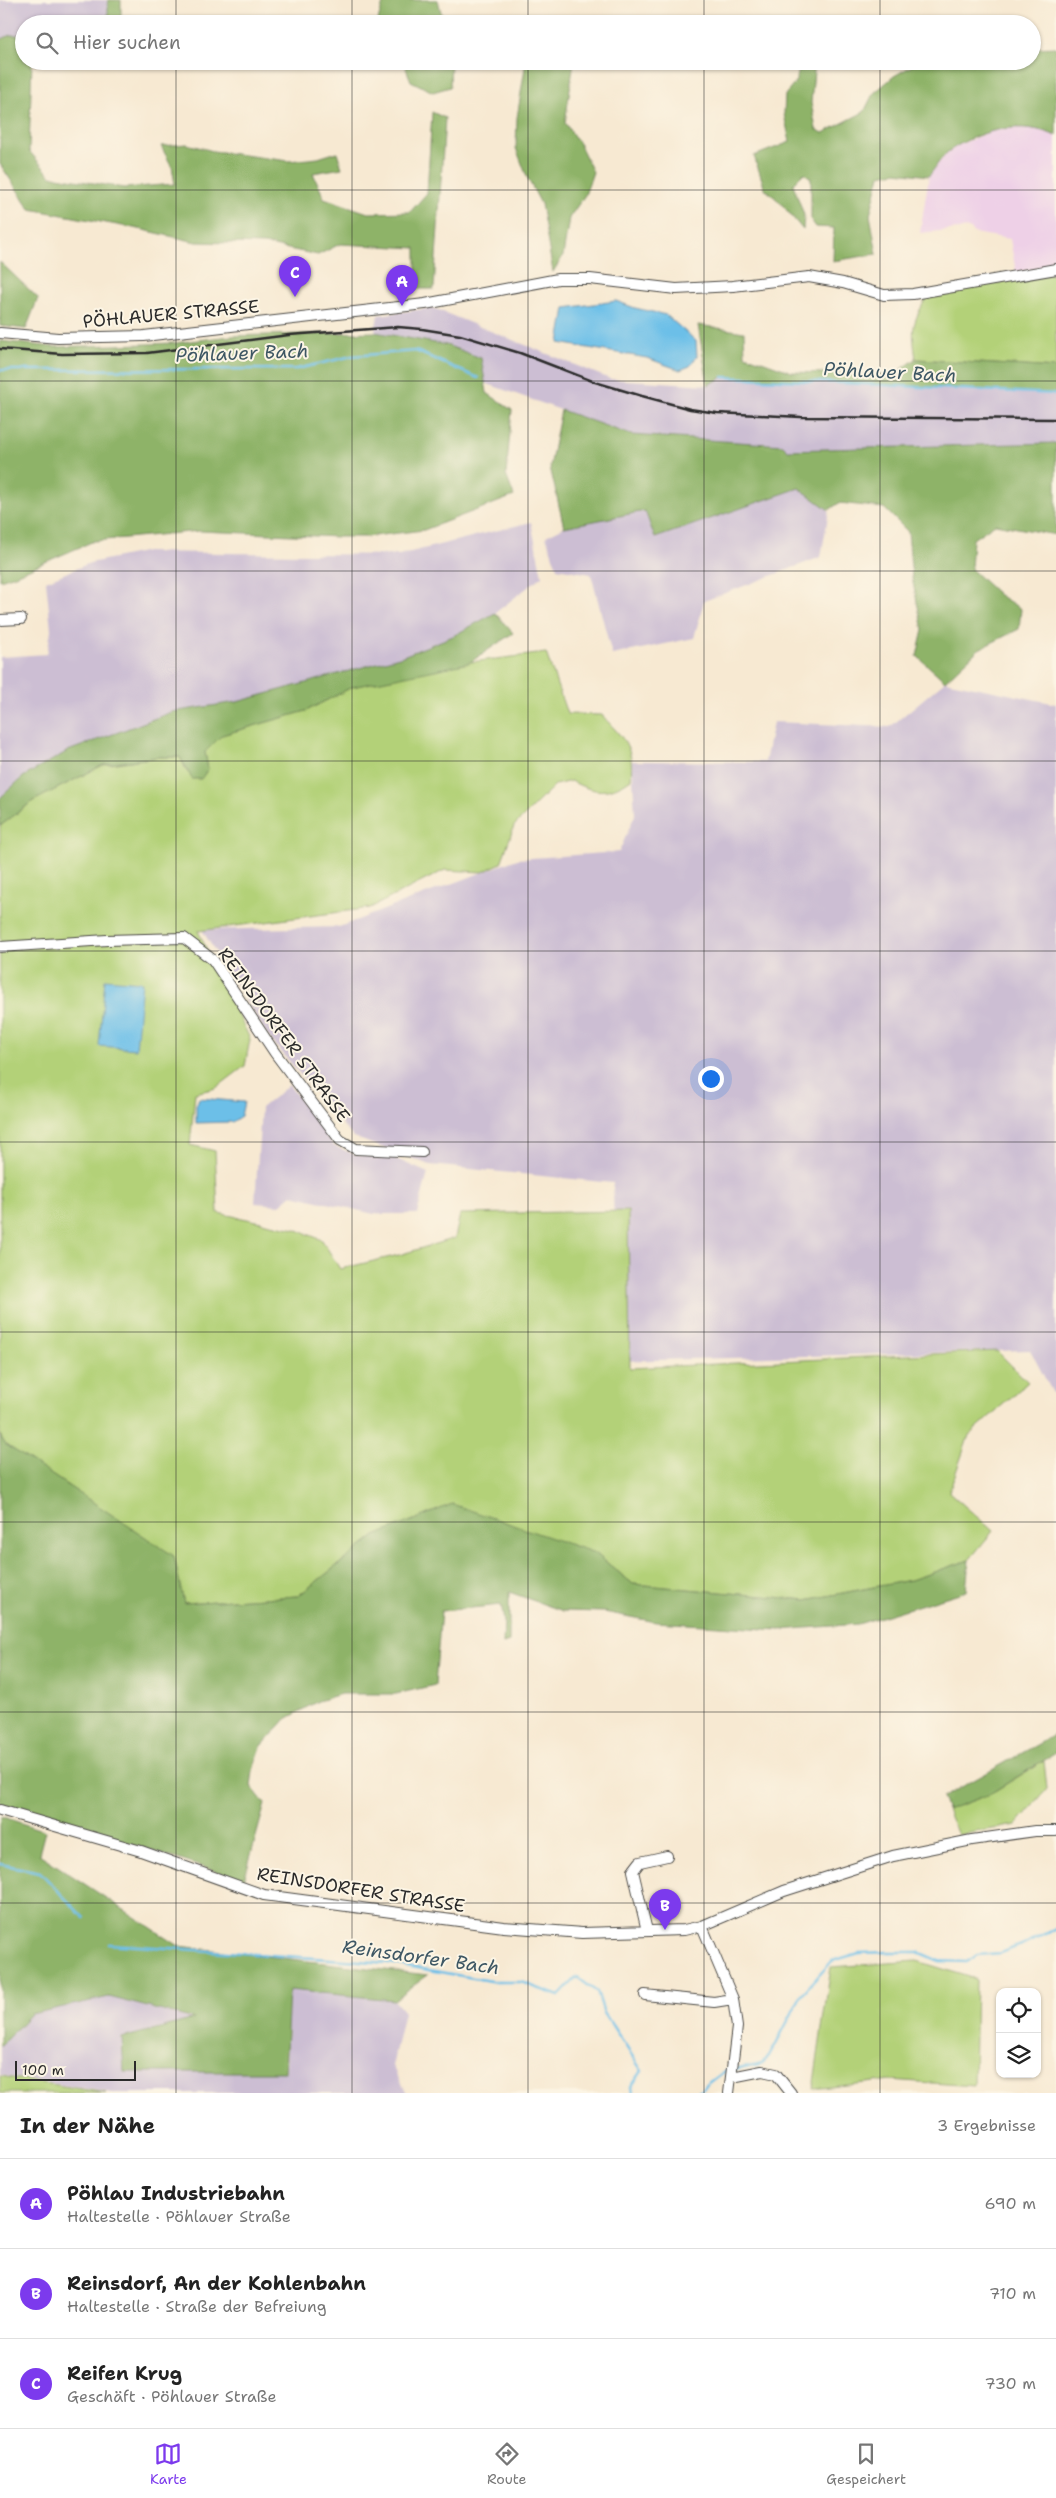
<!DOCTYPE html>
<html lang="de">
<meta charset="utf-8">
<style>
:root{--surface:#fff;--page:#f2f2f2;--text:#222;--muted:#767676;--line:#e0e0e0;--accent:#7c3aed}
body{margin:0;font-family:"Shantell Sans",sans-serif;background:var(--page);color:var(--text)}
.controls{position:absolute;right:15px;bottom:15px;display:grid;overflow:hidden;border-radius:10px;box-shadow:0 1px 4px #0004}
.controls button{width:45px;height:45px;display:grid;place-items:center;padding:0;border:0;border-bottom:1px solid var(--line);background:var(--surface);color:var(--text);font:25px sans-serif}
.scale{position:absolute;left:15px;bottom:12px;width:121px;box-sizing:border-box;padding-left:5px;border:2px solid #2b2b2b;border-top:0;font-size:14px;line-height:18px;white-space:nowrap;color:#2b2b2b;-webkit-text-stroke:4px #fcf5e5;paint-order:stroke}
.you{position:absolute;left:710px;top:1078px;width:18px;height:18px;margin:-12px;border:4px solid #fff;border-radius:50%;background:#1a73e8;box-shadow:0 0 0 8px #1a73e833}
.badge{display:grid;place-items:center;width:32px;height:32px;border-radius:50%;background:var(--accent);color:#fff;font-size:16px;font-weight:700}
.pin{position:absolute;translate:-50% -41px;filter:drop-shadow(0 1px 2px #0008)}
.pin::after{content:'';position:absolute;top:26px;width:18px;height:15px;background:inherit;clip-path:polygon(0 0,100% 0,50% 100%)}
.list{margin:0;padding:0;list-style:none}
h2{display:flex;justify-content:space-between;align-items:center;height:65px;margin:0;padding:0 20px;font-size:21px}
h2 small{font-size:16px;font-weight:400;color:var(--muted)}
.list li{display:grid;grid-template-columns:32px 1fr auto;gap:15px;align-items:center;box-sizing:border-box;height:90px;padding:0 20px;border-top:1px solid var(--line)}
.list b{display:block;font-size:19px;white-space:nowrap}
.list p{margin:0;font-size:16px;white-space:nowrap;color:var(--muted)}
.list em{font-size:16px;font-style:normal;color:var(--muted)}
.icon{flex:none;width:28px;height:28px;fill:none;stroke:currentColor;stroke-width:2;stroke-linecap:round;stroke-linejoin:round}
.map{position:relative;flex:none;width:1056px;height:2093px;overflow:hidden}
.search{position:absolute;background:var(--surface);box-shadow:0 1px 4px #0004;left:15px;right:15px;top:15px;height:55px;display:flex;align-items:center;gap:12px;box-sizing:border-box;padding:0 18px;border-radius:28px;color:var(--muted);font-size:19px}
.sheet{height:335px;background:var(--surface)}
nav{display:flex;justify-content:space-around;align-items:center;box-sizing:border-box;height:70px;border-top:1px solid var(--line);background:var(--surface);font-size:14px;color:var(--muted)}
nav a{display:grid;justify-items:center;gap:2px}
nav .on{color:var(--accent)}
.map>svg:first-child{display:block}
.built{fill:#eed0e7}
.industrial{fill:#ccbed3}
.green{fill:#b3d178;stroke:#6f7e52}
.forest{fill:#8eb368;stroke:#5c6f4a}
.water{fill:#6cbfe8;stroke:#4c758a}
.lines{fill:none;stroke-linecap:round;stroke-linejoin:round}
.stream{stroke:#6cbfe8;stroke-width:2.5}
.minor-casing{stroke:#4a4844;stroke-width:12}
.minor{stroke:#fff;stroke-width:10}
.rail{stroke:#2b2b2b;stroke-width:2.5}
.grid{fill:none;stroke:#2b2b2b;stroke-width:1;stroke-opacity:0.55}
.labels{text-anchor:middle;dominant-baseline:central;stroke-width:4;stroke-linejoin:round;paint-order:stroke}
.street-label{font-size:18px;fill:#2b2b2b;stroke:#fcf5e5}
.water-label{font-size:19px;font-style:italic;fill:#3e5764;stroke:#fcf5e5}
</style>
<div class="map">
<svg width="1056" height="2093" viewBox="0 0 1056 2093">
<rect width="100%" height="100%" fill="#fcf5e5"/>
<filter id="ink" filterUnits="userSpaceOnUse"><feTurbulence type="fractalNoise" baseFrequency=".02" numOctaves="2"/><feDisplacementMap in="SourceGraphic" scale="10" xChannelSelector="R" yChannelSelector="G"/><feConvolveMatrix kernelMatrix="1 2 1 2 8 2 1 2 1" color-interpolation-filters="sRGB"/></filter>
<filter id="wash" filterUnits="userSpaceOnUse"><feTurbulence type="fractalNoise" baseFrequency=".0096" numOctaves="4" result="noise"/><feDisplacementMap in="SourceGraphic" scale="20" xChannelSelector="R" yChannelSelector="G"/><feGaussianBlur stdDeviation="1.12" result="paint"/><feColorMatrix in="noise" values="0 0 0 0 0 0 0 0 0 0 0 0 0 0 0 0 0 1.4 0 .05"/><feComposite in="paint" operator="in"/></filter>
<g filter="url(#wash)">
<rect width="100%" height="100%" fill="#f7e9d2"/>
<!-- built -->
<path class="built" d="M1001 127 1039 128 1056 136V266L1016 272 1010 239 974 233 969 228 920 233 929 176 950 149Z"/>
<!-- industrial -->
<path class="industrial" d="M0 0H108V24H24V35H10L0 40Z
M433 308 610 379 708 385 723 377 1056 394V443L788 450 783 445 631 435 485 383 480 358 446 345 375 332 378 315Z
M799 488 829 510 821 557 704 601 694 638 612 655 591 574 557 568 546 536 564 527 645 511 655 537Z
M531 522 542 576 495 613 453 636 403 656 237 702 172 712 23 777 0 798V657L47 654 51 630 46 581 90 563 143 552 399 555Z
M945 681 1056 704V1399L1030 1350 616 1361 613 1183 430 1165 353 1137 268 1036 202 930 339 927 517 859 619 852 635 815 632 761 765 762 773 722 890 727Z
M289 1085 334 1146 356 1155 394 1158 428 1173 417 1214H374L292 1195 280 1205 255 1203 261 1108Z
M289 1990 394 2000 404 2012 392 2066 407 2093H113L0 2075V2046L31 2014 109 1997 195 2020 286 2072Z"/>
<!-- green -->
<path class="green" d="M1056 273V368L916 359C911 326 912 324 928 295Z
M546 653 567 714 602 715C624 740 634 745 631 779 609 795 594 793 571 781L555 785 514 826 501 863 483 872 445 870 370 908 198 931 250 1039 245 1066 216 1088 195 1093 190 1145 215 1151 218 1213 295 1229 322 1240 340 1269 399 1255 455 1238 460 1214 628 1211 630 1368 997 1351 1028 1382 969 1435 949 1492 993 1531 969 1560 911 1580 806 1600 633 1584 595 1553 375 1536 298 1596 183 1603 173 1556 5 1444 0 1435V826L33 801 103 765 157 757H180L187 772 208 769 205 752 221 735 306 711 352 687 454 664Z
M1044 1761 1047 1789 1016 1825 958 1835 947 1810 988 1795Z
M917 1961 976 1979 974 2086 891 2080 813 2089 831 1967Z
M0 2076 106 2093H0Z"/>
<!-- forest -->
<path class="forest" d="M108 0H121V24H108Z
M384 0H438L444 24H377Z
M10 35H24V61H32L29 151 51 176 124 188 175 184 172 167 161 146 187 144 213 151 289 161 318 158 337 152 342 168 313 173 324 198 368 213 410 212 427 193 432 112 445 118 434 289H416V248L340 244 318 255 264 244 196 242 139 229 30 209 0 164V40Z
M1056 47V136C1022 120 983 129 952 149 943 154 936 167 929 176L896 172 880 175 870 215 877 254 833 261 834 228 816 227 811 220V178L804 173 793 184 804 215 803 230 780 202 765 189 754 156 790 142 784 114 785 95 795 83 802 61H815L811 103 816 129 823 133 864 112 873 94 894 76 915 64 926 61H1032V48Z
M403 61H451L450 87 433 92 411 81Z
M526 61H574L565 123 580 145 593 172 585 195 569 218 563 256 553 272 541 204 527 177 516 148 517 118Z
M0 262 38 298 26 329 0 326Z
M698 325 744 332 745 355 792 372 893 375 916 359 1056 368V394L723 377 708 385Z
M375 332 446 345 481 358 487 393 512 410 506 475 514 496 424 530 365 537H339L200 531 94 541 15 575 0 580V341L54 347 175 343 231 336Z
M561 410 631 435 783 445 788 450 1056 443V535L995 524 973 539 971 569 999 595 1021 609 1019 629 979 649 945 681 917 656 923 630 912 578 908 532 884 508 839 503 829 510 799 488 655 538 645 511 564 527 550 467Z
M495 613 513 633 469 663 352 687 306 711 222 735 205 752 208 769 201 779H192L180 757H157L103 765 33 801 0 826V798L23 777 68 751 172 712 237 702 403 656 453 636Z
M0 1435 5 1444 174 1556 184 1603 298 1596 375 1536 452 1504 595 1553 633 1584 806 1600 911 1580 969 1560 966 1591 858 1624 780 1630 656 1622 604 1612 563 1611 509 1592V1642L503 1644 504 1621 501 1605 441 1611 435 1685 396 1694H341L318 1701 286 1719 261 1747 253 1770 251 1786 265 1804 244 1880 0 1803Z
M1056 1734V1753L988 1795 947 1810 942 1798Z
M0 1816 45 1831 39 1854 179 1946 428 1975 394 2000 289 1990 285 2072H124L122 2038 194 2019 109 1997 31 2014 0 2046Z"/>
<!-- water -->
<path class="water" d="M616 301 635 308 666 315 696 341 697 356 690 366 680 370 647 358 559 343 565 308Z
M105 979 142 982 136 1049 99 1046Z
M199 1098 244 1102 241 1116 232 1122 196 1123V1106Z"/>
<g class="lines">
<!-- stream -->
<path class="stream" d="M0 370 297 369 352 356 416 351 478 378
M723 377 1056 394
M0 1864 40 1872 84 1918
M109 1944 389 1963 496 1982H521L559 1996 577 1977 597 1992 604 2013 642 2071 631 2087 632 2093
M735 2069 762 2063 769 2057 802 1994 832 1961 859 1953 889 1952H918L939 1961 966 1962 978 1955 1000 1953 1027 1943 1056 1929
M696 2093 725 2071 730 2070"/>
</g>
</g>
<g filter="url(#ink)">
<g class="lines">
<defs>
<path id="minor" d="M0 333 58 338 144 336 425 304 558 279H590L676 289 733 286 809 277 843 283 884 295 913 294 1056 269
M0 620 21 619
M0 947 107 940 184 938 213 960 275 1053 340 1140 356 1149 422 1152
M0 1810 141 1851 264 1895 504 1927 582 1933 684 1930 702 1926 784 1891 893 1856 972 1840 1035 1831H1056
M702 1926 733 1999 737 2027 729 2093
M647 1931 633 1871 640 1862 667 1856
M645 1995 714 2002 733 1999
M732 2077 762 2071 776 2074 791 2093"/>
</defs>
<!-- minor casing -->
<use href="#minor" class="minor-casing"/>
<!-- minor -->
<use href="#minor" class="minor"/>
<!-- rail -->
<path class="rail" d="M0 349 62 354 147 353 289 335 398 327 422 329 460 335 520 353 595 382 642 396 690 409 717 413 801 417 1056 419"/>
</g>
</g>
<!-- grid -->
<path class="grid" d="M176 0V24M352 0V24M528 0V24M704 0V24M880 0V24M176 61V2093M352 61V2093M528 61V2093M704 61V2093M880 61V2093M0 190H1056M0 381H1056M0 571H1056M0 761H1056M0 951H1056M0 1142H1056M0 1332H1056M0 1522H1056M0 1712H1056M0 1903H1056"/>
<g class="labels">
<!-- street labels -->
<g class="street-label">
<text transform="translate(171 314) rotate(-5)">PÖHLAUER STRASSE</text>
<text transform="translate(284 1035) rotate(54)">REINSDORFER STRASSE</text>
<text transform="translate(361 1890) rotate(9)">REINSDORFER STRASSE</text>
</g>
<!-- water labels -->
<g class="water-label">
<text transform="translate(242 353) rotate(-2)">Pöhlauer Bach</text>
<text transform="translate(890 372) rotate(3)">Pöhlauer Bach</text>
<text transform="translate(421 1957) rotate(8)">Reinsdorfer Bach</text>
</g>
</g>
</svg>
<div class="controls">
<button><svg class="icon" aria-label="locate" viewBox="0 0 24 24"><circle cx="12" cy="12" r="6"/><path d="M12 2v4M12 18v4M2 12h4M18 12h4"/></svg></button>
<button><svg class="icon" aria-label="layers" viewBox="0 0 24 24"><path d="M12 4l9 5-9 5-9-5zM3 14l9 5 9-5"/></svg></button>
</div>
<div class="scale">100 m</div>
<div class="you"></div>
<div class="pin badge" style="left:402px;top:306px">A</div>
<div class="pin badge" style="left:665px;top:1930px">B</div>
<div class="pin badge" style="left:295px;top:297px">C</div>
<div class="search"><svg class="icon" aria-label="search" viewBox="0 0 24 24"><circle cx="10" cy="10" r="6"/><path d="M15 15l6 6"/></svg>Hier suchen</div>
</div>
<section class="sheet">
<h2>In der Nähe<small>3 Ergebnisse</small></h2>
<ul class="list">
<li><span class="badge">A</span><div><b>Pöhlau Industriebahn</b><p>Haltestelle · Pöhlauer Straße</p></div><em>690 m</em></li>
<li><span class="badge">B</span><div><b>Reinsdorf, An der Kohlenbahn</b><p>Haltestelle · Straße der Befreiung</p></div><em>710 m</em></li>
<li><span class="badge">C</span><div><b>Reifen Krug</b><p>Geschäft · Pöhlauer Straße</p></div><em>730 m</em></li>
</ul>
</section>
<nav>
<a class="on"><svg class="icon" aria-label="map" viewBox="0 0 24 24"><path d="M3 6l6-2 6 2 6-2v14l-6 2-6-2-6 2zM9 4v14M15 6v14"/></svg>Karte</a>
<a><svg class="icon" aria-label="directions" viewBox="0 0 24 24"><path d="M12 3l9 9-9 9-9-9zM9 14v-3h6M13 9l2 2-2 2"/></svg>Route</a>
<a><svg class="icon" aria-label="saved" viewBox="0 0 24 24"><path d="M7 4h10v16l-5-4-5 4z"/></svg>Gespeichert</a>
</nav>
